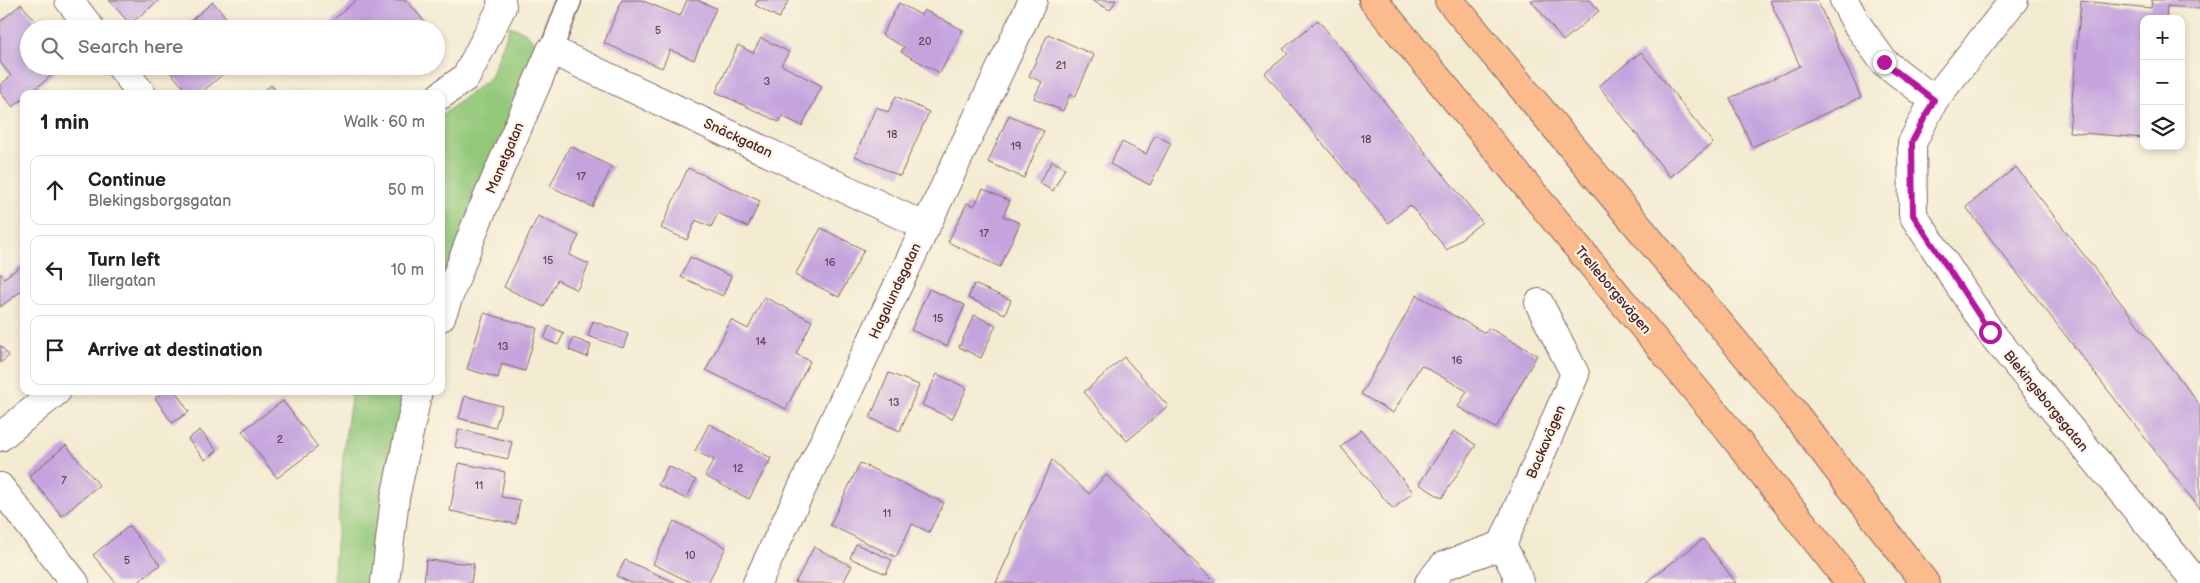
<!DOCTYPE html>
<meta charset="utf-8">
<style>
:root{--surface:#fff;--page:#f6f6f6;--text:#202124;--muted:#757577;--line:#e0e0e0}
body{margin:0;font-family:"Balsamiq Sans",sans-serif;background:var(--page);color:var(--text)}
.controls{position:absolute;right:15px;top:15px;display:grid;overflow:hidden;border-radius:10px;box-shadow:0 2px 8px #0003}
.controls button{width:45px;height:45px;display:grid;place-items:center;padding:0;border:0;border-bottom:1px solid var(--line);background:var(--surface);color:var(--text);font:25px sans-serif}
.stop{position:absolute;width:15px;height:15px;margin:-11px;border:4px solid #b5179e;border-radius:50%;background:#fff}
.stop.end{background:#b5179e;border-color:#fff;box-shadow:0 1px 5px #0008}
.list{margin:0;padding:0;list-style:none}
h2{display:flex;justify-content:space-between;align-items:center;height:65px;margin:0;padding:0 20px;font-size:21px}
h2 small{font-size:16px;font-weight:400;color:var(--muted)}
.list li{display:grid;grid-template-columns:32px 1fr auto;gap:15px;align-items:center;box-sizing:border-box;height:70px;margin:0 10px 10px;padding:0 10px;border:1px solid var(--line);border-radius:10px}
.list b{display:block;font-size:19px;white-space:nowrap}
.list p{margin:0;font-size:16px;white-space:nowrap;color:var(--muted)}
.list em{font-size:16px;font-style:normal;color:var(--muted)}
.icon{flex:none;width:28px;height:28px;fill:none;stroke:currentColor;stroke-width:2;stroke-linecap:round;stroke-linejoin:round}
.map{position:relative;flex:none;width:2200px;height:583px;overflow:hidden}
.search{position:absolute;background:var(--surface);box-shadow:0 2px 8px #0003;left:20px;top:20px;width:425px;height:55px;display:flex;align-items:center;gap:12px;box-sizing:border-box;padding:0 18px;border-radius:28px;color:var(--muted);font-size:19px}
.panel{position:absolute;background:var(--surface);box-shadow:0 2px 8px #0003;left:20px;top:90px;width:425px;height:305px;border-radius:10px}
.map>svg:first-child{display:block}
.green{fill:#93c879;stroke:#6e7452}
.building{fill:#c5a4de}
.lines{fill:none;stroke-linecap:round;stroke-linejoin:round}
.pedestrian-casing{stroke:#856665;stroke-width:25}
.minor-casing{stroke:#856665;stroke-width:30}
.motorway-casing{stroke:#856665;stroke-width:30}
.pedestrian{stroke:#fff;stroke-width:22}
.minor{stroke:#fff;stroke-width:28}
.motorway{stroke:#fbbb8c;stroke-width:28}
.route{stroke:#b5179e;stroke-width:6}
.labels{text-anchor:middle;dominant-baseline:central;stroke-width:4.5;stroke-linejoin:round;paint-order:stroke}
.number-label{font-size:11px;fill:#694058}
.street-label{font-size:14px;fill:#4a1f2b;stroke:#fcf5e5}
</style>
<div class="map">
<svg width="2200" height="583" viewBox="0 0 2200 583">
<rect width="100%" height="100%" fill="#fcf5e5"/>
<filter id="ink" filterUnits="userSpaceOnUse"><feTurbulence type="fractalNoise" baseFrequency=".02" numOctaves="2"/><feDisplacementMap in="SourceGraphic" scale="10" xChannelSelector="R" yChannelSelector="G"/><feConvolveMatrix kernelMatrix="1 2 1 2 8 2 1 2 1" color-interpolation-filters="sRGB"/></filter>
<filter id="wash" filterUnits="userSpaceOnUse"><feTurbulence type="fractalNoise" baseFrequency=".0096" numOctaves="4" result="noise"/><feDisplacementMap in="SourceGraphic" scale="20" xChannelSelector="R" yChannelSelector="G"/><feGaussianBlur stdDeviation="1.12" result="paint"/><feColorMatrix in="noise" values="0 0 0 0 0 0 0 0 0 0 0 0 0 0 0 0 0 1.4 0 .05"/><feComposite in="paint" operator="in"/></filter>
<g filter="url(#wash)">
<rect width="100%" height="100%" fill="#f3ebd1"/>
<!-- green -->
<path class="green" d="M510 26 525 32 537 44 538 56 441 295V116L491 77Z
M352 391H413L378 583H333L344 447Z"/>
<g id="blocks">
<!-- building -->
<path class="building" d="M109 0H159L130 24Z
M356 0H406L431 29H323Z
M622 0H641L680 16 687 0H697L716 8 694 60 670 50 662 68 604 43Z
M758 0H789L779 18 755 5Z
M1091 0H1116L1110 10Z
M1531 0H1590L1599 11 1563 41Z
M1772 0H1817L1861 97 1752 147 1730 98 1800 66 1770 1Z
M2152 0H2200V9L2167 6 2166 19H2144V138L2069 132 2081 1 2151 8Z
M213 2 236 29H181Z
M899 3 921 15 924 10 963 30 940 73 901 52 904 47 882 35Z
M21 4 39 25 35 29H29V66H63L29 94H24V98L13 107 0 92V85L11 76 0 62V22Z
M1318 20 1482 222 1447 250 1410 205 1388 223 1265 73 1288 54 1283 49Z
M1048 34 1094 55 1075 97 1070 94 1063 111 1034 98 1042 82 1029 76Z
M761 38 789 52 781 65 822 86 802 126 782 116 779 122 716 92 738 45 753 53Z
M1641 52 1713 143 1670 177 1599 86Z
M165 66H232L200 94H189Z
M271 85 278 94H260Z
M896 96 929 112 900 176 855 156 876 107 888 112Z
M1009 115 1044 131 1024 178 988 162Z
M1155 135 1171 143 1150 185 1110 164 1122 142 1146 154Z
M570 146 612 167 592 207 550 186Z
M1052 161 1065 168 1053 191 1039 183Z
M2016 167 2200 405V509L1966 207Z
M688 168 760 201 748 227 718 213 711 227 696 220 687 240 661 228Z
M983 189 1010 201 1003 216 1020 223 1000 267 948 242 967 203 974 206Z
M538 216 579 236 569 255 589 264 577 290 557 280 544 307 504 287Z
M821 228 864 250 839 297 795 275Z
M690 257 731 276 723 296 681 277Z
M24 264V289L0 307V273L4 278Z
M974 284 1011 300 1005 314 968 298Z
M929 289 965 305 947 346 911 330Z
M1417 295 1485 333 1489 328 1537 355 1496 428 1458 407 1467 391 1421 365 1393 413 1361 394Z
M764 297 812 321 796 354 810 361 786 409 706 370 731 320 748 329Z
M484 313 537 328 525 371 502 364 498 378 467 369Z
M974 315 996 325 981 358 959 347Z
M593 321 628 334 623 348 588 336Z
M549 326 564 333 558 345 544 339Z
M573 338 591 345 587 357 569 350Z
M0 345 9 356 0 363Z
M1124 357 1168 406 1127 441 1084 392Z
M889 373 919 385 900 431 870 418Z
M937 374 967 388 952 419 922 405Z
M165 391H175L189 412 172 423 155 398Z
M465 396 502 406 495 428 459 418Z
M283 401 318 447 277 478 242 431Z
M709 424 771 458 749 499 705 476 714 460 695 451Z
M459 429 512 442 508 459 455 447Z
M200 430 217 451 205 460 188 439Z
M1361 430 1413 492 1393 509 1341 447Z
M1454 431 1476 445 1442 498 1419 484Z
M66 445 99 485 62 516 29 476Z
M1052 460 1089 494 1106 475 1216 583H996Z
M459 463 505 472 501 497 520 500 516 524 450 511Z
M860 463 944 503 929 532 912 524 896 557 830 525Z
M668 466 696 480 686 499 658 485Z
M674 521 726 547 708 583H692L653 564Z
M129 526 160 565 137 583H116L93 555Z
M1703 539 1736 583H1645L1686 552Z
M856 544 892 560 886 574 850 558Z
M814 547 852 566 843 583H795Z
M426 560 474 564 471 583H424Z
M625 560 676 583H631L617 576Z"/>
</g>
</g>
<g filter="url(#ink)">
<use href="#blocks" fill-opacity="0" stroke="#856665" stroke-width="1"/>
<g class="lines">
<defs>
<path id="pedestrian" d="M551 50 570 0"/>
<path id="minor" d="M69 0 91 29
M1844 0 1856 23 1884 62 1934 100
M2014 0 1934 100 1912 143 1913 215 1990 332 2197 583
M120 66 142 94
M441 95 466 77 502 7 501 0
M441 317 477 222 551 50 926 227
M0 437 57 391
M0 487 75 583
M385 583 395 498 418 391
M757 583 1033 0
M1429 583 1443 566 1502 545
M1519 583 1516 572 1502 545 1575 374 1539 303"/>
<path id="motorway" d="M1373 0 1723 423 1850 583
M1449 0 1791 409 1925 583"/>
</defs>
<!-- pedestrian casing -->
<use href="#pedestrian" class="pedestrian-casing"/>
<!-- minor casing -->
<use href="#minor" class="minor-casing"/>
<!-- motorway casing -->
<use href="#motorway" class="motorway-casing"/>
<!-- pedestrian -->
<use href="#pedestrian" class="pedestrian"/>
<!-- minor -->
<use href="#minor" class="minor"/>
<!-- motorway -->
<use href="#motorway" class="motorway"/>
</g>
</g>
<g class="lines" filter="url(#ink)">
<!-- route -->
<path class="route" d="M1884 62 1934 100 1912 142 1913 215 1990 332"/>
</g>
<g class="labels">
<!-- number labels -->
<g class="number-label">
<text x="658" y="30">5</text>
<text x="925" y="41">20</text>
<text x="1061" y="65">21</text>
<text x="767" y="81">3</text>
<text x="892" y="134">18</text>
<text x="1366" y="139">18</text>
<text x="1016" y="146">19</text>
<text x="581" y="176">17</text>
<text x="984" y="233">17</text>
<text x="548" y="260">15</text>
<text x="830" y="262">16</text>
<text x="938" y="318">15</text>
<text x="761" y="341">14</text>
<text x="503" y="346">13</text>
<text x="1457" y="360">16</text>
<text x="894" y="402">13</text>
<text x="280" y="439">2</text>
<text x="738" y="468">12</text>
<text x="64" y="480">7</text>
<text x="479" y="485">11</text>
<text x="887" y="513">11</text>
<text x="690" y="555">10</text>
<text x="127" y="560">5</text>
</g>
<!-- street labels -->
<g class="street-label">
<text transform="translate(738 138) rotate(25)">Snäckgatan</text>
<text transform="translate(505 158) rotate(-67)">Manetgatan</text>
<text transform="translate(1613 290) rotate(50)">Trelleborgsvägen</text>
<text transform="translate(895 291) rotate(-65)">Hagalundsgatan</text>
<text transform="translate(2046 401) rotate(51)">Blekingsborgsgatan</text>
<text transform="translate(1546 442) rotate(-67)">Backavägen</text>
</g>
</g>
</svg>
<div class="controls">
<button>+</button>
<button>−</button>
<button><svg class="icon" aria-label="layers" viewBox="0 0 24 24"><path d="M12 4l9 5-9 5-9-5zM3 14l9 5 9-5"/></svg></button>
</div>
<div class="stop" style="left:1990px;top:332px"></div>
<div class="stop end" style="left:1884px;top:62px"></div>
<div class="search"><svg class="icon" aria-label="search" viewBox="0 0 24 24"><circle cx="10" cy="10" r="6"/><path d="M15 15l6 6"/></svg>Search here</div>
<section class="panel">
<h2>1 min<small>Walk · 60 m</small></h2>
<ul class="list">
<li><svg class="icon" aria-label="ahead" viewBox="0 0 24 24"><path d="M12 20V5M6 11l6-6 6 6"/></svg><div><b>Continue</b><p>Blekingsborgsgatan</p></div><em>50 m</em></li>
<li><svg class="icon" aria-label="left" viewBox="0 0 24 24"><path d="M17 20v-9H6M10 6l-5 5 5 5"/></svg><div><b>Turn left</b><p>Illergatan</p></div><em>10 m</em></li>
<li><svg class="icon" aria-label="arrive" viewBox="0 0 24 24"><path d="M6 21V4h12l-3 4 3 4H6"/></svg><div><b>Arrive at destination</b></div></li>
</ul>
</section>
</div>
